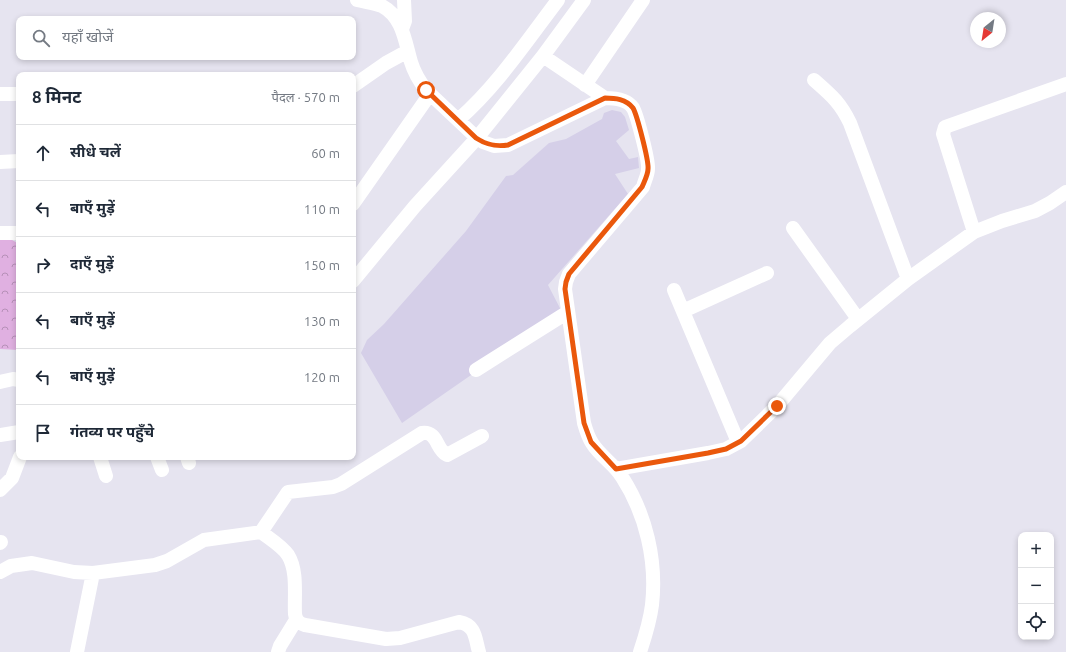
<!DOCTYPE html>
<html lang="hi">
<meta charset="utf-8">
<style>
:root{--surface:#fff;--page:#f6f6f7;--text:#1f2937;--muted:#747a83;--line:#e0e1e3}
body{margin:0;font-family:Ubuntu,"Noto Sans Devanagari",sans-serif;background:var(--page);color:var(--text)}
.controls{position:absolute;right:12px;bottom:12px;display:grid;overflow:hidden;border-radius:8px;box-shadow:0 2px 6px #0003}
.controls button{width:36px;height:36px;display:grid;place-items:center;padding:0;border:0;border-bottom:1px solid var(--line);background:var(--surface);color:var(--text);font:20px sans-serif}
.compass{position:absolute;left:970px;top:12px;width:36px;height:36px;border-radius:50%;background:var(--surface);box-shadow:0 2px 6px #0003;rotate:210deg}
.stop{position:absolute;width:12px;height:12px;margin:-9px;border:3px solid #ea580c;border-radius:50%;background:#fff}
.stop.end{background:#ea580c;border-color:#fff;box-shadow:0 1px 4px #0008}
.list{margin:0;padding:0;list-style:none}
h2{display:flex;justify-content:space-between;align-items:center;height:52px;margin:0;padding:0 16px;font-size:17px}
h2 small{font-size:13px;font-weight:400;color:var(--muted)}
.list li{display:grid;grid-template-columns:26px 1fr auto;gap:12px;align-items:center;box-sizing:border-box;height:56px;padding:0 16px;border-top:1px solid var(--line)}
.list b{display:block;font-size:15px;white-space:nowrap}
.list em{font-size:13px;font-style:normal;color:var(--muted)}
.icon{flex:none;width:22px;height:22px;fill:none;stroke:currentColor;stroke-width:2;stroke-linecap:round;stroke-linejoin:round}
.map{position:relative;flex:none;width:1066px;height:652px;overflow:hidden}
.search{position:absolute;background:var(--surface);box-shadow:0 2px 6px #0003;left:16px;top:16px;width:340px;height:44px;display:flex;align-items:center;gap:10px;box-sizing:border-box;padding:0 14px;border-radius:8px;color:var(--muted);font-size:15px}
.panel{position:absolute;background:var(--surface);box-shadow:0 2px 6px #0003;left:16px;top:72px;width:340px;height:388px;border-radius:8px}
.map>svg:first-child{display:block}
.education{fill:#d5cfe8}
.forest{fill:url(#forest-crowns)}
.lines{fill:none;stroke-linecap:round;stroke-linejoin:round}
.minor{stroke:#fff;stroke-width:14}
.route{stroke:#ea580c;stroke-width:5}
</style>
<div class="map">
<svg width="1066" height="652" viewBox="0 0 1066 652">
<defs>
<pattern id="forest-crowns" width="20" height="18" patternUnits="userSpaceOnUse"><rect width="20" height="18" fill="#e0b0e1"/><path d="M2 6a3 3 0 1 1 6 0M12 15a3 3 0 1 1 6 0" fill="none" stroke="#b690b8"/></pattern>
</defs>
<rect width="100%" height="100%" fill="#e6e4f0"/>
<!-- education -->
<path class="education" d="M612 110 621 112 625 117 629 130 616 141 629 159 638 157 639 168 615 174 628 194 548 285 562 312 402 423 361 353 367 340 384 324 466 231 506 176 513 175 549 143 566 139 602 119 604 113Z"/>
<!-- forest -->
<path class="forest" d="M0 233 19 244V350L0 349Z"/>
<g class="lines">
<!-- minor -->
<path class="minor" d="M357 0C365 2 374 3 382 6 403 17 405 42 411 62 414 72 420 82 426 90L477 138 483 142 494 146 508 145 605 98C615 98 627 99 633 108 637 115 649 161 648 169 648 175 644 182 643 187L569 274 566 282 565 289 584 423C586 430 588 437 592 443 600 456 614 464 622 477 646 514 657 561 652 605 650 621 645 637 640 652
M402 29 405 21 404 0
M543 56 605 98
M814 80C831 95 840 102 850 123L908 279
M585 85 643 0
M353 86 386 63 408 51
M0 94H19
M458 120C497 86 526 42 558 0
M0 162 19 161
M353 204 430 94
M793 228 858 319
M974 232 943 134 945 127 1066 84
M0 233H19
M353 281 415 206 477 138 543 56 584 0
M674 290 738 442
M683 311 767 273
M476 370 568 312
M0 382 13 379 19 380
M0 435 19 432
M100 457 106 476
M157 457 162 470
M187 457 189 463
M616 469 708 453 726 449 741 441 777 406 830 343 850 326 908 279 974 232 1002 221 1035 211 1050 203 1066 192
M0 490 12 478 20 457
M261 532 288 492 333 487 341 484 422 433C438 431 436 450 447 455L482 436
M0 543 1 542
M0 572 11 566 32 563 74 572 93 573 155 565 167 561 204 540 261 532C270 539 282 546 288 555 298 571 294 596 295 614 296 621 299 623 305 625L386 639 400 638 459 622C476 625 475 638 479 652
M77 652 93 573
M278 652 280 646 296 620"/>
</g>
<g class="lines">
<!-- route -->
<path class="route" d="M426 90 476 138C487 145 496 147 508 145L605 98C615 98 626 99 633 108 637 115 649 161 648 169 648 175 644 182 642 187L569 274 566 282 565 289 584 423 591 442 616 469 708 453 726 449 741 441 777 406"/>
</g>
</svg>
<div class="controls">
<button>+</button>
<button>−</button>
<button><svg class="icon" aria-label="locate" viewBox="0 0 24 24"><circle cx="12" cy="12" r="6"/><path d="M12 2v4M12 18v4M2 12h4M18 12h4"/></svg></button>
</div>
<svg class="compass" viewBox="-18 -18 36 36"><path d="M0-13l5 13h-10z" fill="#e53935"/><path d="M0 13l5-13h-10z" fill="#747a83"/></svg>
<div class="stop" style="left:426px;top:90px"></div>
<div class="stop end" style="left:777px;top:406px"></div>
<div class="search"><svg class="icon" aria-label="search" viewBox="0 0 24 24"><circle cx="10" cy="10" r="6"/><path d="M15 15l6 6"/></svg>यहाँ खोजें</div>
<section class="panel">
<h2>8 मिनट<small>पैदल · 570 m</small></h2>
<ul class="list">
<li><svg class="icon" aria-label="ahead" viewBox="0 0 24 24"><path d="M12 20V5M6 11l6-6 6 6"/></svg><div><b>सीधे चलें</b></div><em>60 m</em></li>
<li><svg class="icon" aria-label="left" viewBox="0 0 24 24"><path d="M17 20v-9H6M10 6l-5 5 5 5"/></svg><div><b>बाएँ मुड़ें</b></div><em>110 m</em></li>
<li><svg class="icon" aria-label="right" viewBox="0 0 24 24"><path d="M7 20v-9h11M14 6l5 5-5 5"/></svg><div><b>दाएँ मुड़ें</b></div><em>150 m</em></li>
<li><svg class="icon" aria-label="left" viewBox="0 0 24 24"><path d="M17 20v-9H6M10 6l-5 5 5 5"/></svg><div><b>बाएँ मुड़ें</b></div><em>130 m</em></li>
<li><svg class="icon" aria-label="left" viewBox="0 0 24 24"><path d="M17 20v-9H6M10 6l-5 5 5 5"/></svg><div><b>बाएँ मुड़ें</b></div><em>120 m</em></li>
<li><svg class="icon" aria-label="arrive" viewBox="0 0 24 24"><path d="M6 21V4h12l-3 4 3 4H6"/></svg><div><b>गंतव्य पर पहुँचे</b></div></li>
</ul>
</section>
</div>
